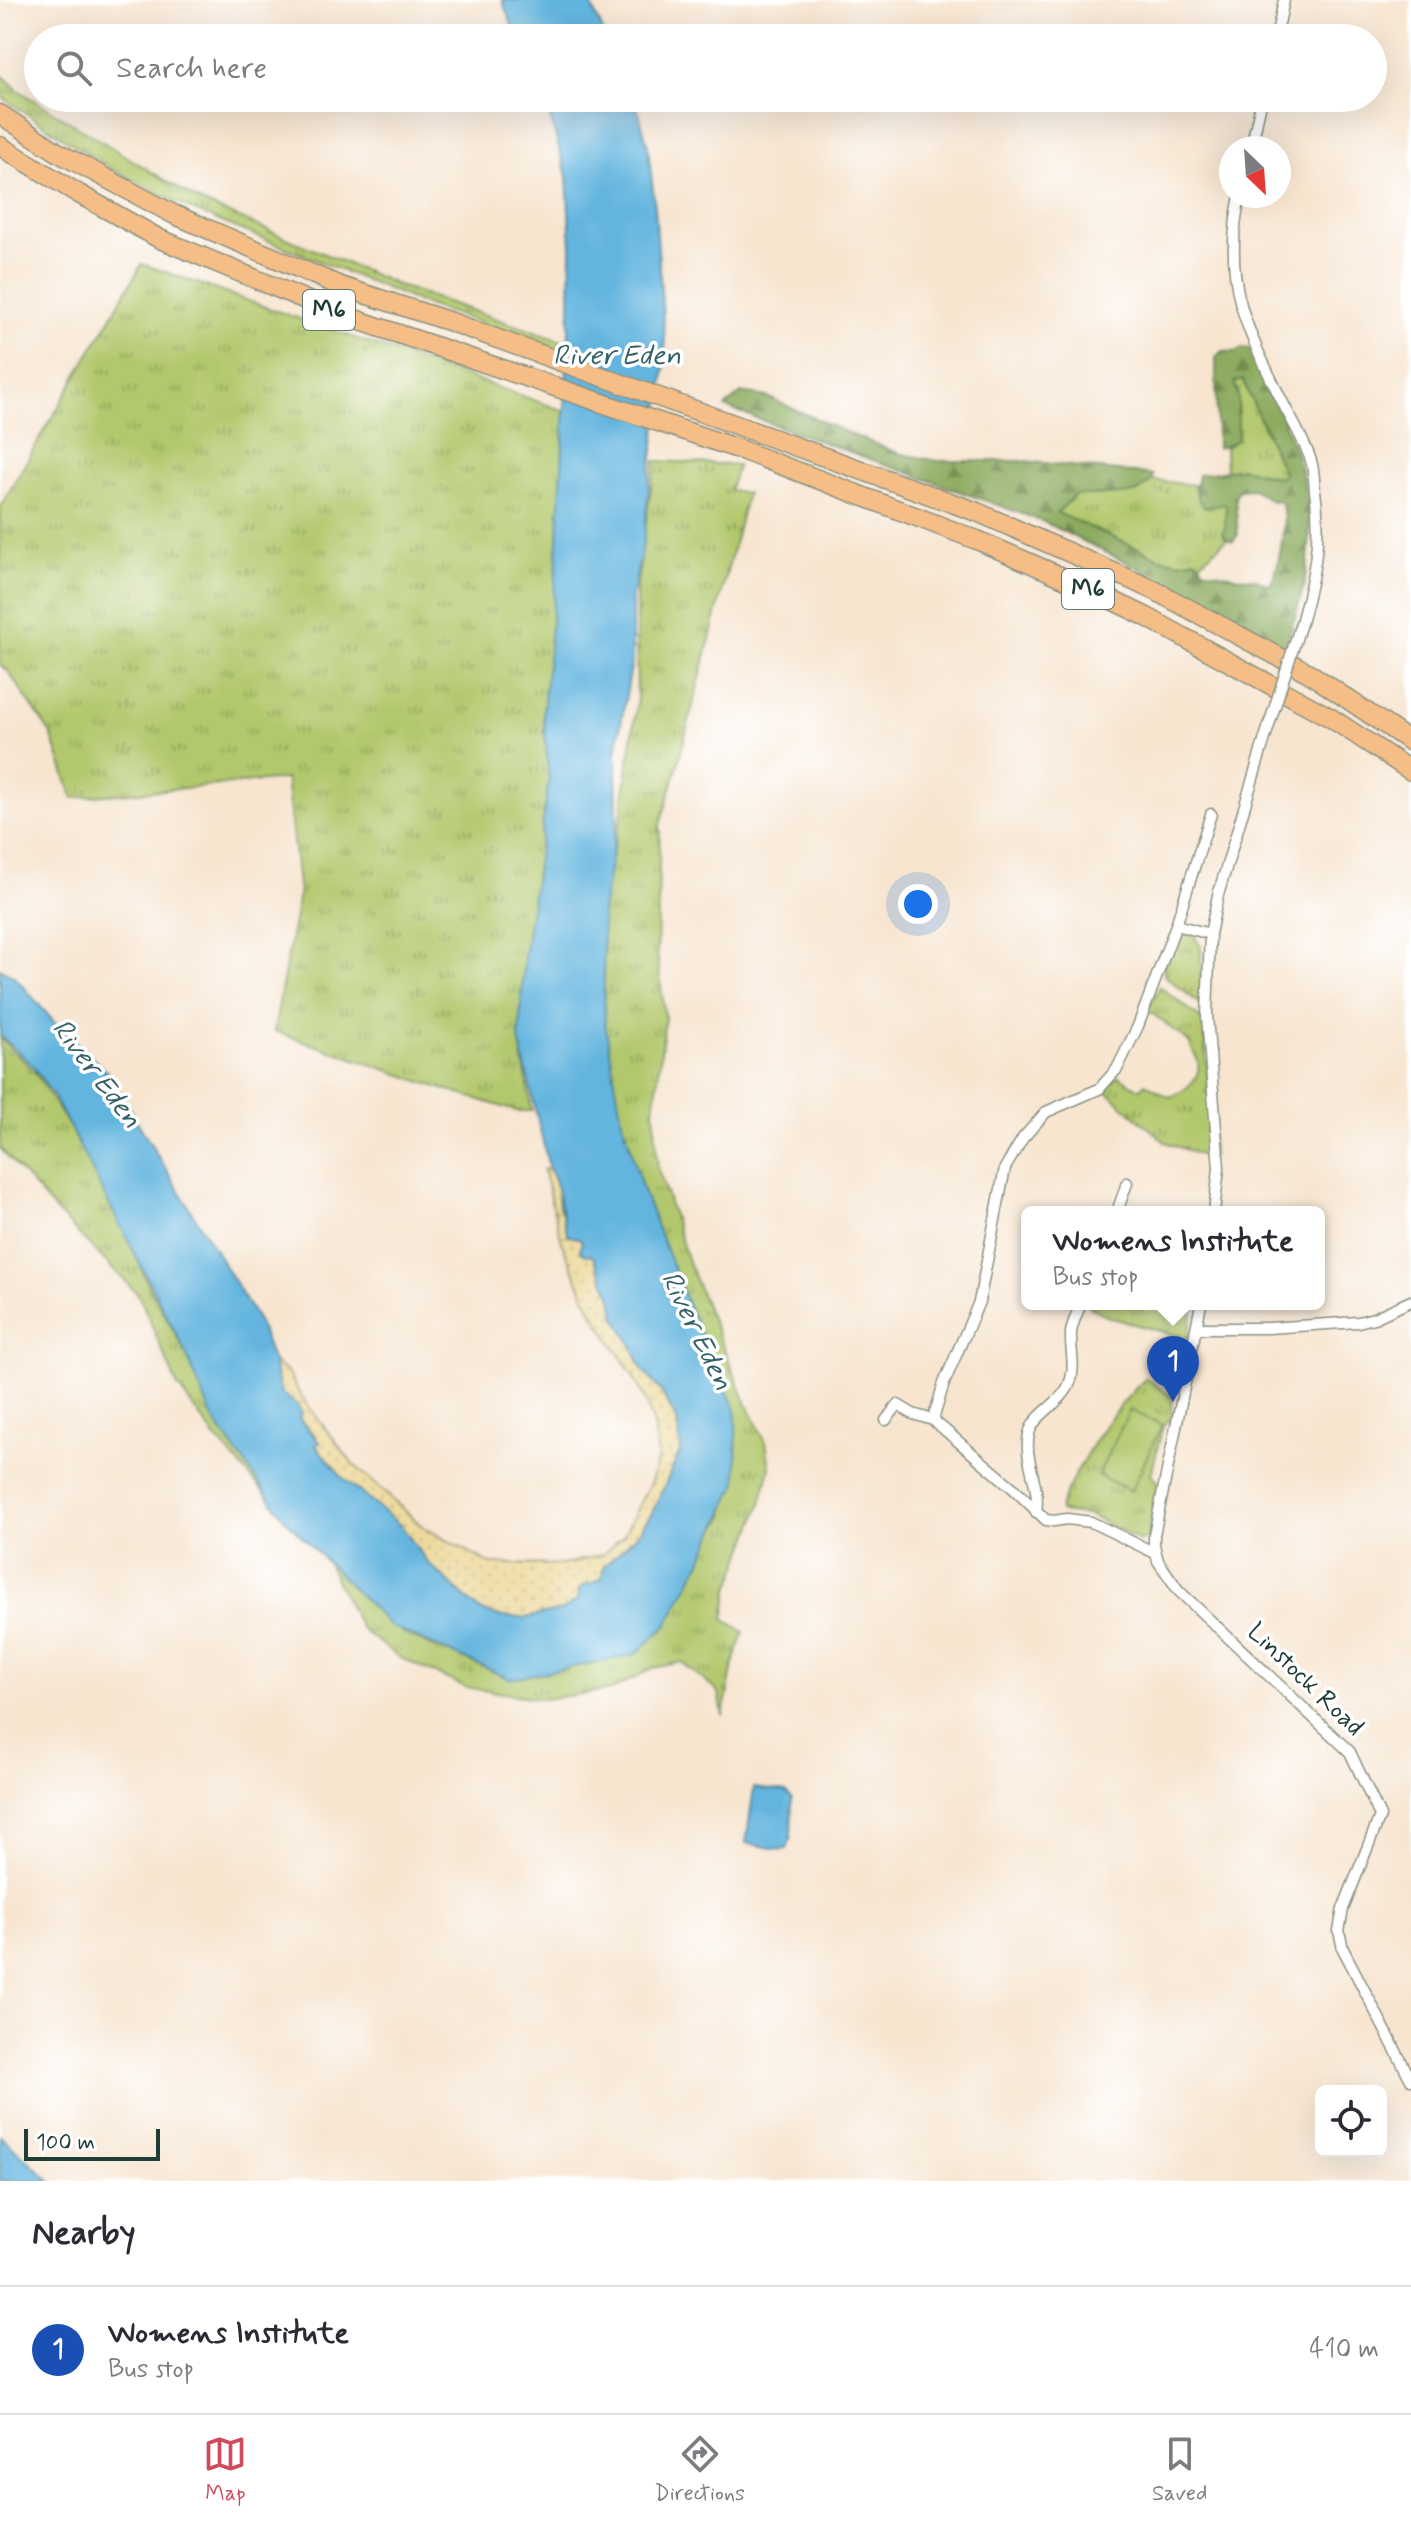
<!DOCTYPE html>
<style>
:root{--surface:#fff;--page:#f2f2f3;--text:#2b2b33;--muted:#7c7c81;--line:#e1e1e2;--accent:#d1495b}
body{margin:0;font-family:Mynerve,sans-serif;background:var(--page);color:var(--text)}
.controls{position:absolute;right:24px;bottom:24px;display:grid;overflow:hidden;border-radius:12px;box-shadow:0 8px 32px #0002}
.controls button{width:72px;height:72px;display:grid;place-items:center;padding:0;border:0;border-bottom:2px solid var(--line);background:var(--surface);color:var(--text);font:40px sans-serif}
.compass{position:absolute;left:1219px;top:136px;width:72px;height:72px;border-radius:50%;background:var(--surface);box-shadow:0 8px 32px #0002;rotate:155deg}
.scale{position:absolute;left:24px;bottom:20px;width:136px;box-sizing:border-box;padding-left:8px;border:4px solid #1f3d34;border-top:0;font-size:22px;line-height:28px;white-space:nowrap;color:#1f3d34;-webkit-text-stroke:6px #fff;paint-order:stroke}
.you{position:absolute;left:918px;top:904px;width:28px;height:28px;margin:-20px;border:6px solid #fff;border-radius:50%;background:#1a73e8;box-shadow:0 0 0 12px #1a73e833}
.badge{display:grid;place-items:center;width:52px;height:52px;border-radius:50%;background:var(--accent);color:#fff;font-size:26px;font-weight:700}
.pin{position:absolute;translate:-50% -66px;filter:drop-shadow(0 2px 4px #0008)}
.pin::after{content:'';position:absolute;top:42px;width:28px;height:24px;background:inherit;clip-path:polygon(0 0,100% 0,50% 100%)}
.popup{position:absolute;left:1021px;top:1206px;width:304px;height:104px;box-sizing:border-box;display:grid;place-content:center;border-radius:12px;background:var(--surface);filter:drop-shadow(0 2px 6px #0005);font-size:26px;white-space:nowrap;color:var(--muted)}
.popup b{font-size:30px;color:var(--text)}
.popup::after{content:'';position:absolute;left:50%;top:100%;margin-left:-16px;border:16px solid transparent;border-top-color:var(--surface)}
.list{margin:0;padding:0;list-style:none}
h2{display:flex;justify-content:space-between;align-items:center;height:104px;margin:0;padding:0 32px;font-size:34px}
h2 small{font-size:26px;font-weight:400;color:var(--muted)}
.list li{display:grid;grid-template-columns:52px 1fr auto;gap:24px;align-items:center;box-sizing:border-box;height:128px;padding:0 32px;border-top:2px solid var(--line)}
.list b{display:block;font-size:30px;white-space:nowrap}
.list p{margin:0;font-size:26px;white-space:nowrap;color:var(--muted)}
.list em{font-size:26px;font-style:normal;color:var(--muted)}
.icon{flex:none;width:44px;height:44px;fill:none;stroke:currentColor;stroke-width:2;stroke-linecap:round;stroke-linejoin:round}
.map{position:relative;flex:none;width:1411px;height:2181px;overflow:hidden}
.search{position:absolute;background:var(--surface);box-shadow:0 8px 32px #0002;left:24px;right:24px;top:24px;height:88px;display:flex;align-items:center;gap:20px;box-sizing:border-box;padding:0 28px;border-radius:44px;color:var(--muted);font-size:30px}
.sheet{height:232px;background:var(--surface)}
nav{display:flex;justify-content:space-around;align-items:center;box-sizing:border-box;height:112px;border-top:2px solid var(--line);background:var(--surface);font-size:22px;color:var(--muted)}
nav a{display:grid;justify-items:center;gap:4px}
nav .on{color:var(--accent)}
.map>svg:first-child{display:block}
.grass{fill:url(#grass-tufts);stroke:#688250;stroke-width:2}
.forest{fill:url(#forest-firs);stroke:#56744a;stroke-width:2}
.sand{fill:url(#sand-dots);stroke:#868c69;stroke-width:2}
.pitch{fill:#b2c86c;stroke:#688250;stroke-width:2}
.water{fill:#63b5df;stroke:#41798a;stroke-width:2}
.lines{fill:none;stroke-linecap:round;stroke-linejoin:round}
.street-casing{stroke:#8b9182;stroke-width:13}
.highway-casing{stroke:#8b9182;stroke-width:21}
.street{stroke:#fff;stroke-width:10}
.highway{stroke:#f6be87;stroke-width:18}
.street-bridge-casing{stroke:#8b9182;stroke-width:13;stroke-linecap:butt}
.street-bridge{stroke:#fff;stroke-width:10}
.labels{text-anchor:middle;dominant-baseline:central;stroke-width:7;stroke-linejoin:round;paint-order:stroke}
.shield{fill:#fff;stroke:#627771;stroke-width:2}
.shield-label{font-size:24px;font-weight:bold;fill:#1f3d34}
.street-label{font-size:26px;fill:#1f3d34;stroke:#fff}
.water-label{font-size:28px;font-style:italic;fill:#336167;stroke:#fff}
</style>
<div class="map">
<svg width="1411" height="2181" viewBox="0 0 1411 2181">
<defs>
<pattern id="grass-tufts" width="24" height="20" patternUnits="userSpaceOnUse" patternTransform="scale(2)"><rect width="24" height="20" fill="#b2c86c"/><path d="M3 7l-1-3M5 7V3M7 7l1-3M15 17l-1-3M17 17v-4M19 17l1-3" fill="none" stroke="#90a45a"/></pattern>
<pattern id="forest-firs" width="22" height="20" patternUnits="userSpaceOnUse" patternTransform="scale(2)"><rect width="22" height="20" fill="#8dac60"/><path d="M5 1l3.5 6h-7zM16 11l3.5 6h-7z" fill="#738d50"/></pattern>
<pattern id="sand-dots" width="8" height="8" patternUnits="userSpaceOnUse" patternTransform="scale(2)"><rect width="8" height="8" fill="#eeda9e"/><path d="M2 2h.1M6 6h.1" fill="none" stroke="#ccbc89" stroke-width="1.8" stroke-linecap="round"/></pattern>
</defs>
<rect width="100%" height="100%" fill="#fff"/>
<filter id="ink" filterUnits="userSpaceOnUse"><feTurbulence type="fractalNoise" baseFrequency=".0125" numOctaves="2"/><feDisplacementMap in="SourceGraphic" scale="16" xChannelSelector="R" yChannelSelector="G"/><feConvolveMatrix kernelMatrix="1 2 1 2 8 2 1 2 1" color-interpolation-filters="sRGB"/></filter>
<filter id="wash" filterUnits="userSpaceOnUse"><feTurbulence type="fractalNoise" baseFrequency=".006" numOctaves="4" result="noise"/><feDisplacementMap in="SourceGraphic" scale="32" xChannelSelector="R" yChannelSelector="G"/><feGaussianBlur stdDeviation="1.8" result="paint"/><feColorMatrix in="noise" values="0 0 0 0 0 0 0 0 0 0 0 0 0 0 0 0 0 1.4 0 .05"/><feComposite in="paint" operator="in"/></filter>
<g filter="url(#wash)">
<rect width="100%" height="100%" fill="#f7e5d0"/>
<!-- grass -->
<path class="grass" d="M0 73 18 90 42 105 201 202 405 288 562 341 559 349 427 305 192 210 113 170 13 105 0 95Z
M142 264 565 411 554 610 543 712 549 779 524 958 519 1038 532 1111H516L437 1087 274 1031 299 893 286 779 73 798 51 734 8 671 0 665V507Z
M1238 380H1243L1284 474 1280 478 1242 468 1226 471 1225 446 1229 445 1238 398 1235 382Z
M655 461 738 465 729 490 747 493 677 768 660 825 657 954 665 1017 654 1111 658 1168 689 1265 748 1407 766 1442 770 1468 760 1507 729 1590 724 1619 744 1632 733 1665 723 1716 719 1693 682 1662 653 1668 612 1690 544 1699 467 1688 398 1657 361 1629 328 1564 214 1436 177 1385 139 1295 54 1209 0 1148V1038L35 1072 108 1188 149 1287 195 1369 360 1573 402 1633 435 1648 506 1666 664 1613 723 1519 735 1461 646 1221 630 1144 604 1082 597 919 621 816 637 702 636 590Z
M1151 480 1195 485 1194 489 1226 504 1228 538 1200 563 1195 559 1181 562 1160 558 1057 513 1075 495H1123L1138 492Z
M1185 932 1195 937 1201 947V1005L1164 975C1163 960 1169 936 1185 932Z
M1160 987 1204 1021 1213 1156 1211 1159 1165 1142 1105 1090 1118 1076 1140 1089 1145 1083 1169 1097C1183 1093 1202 1079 1198 1062 1197 1055 1191 1051 1190 1043L1147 1009Z
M1091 1304H1194L1188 1339 1109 1317 1090 1307Z
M1146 1378 1173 1398 1171 1419 1163 1425 1151 1475 1158 1483 1148 1537 1141 1541 1089 1515 1061 1512 1059 1508C1081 1460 1107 1415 1146 1378Z"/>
<!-- forest -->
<path class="forest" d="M1242 348 1249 349 1252 354C1282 414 1315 480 1309 549 1307 584 1295 618 1283 651L1134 566 1042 521 725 407 741 393 767 397 850 434 898 453 937 461H1024L1153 475 1152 480 1138 492 1123 495H1075L1057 513 1160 558 1180 562 1195 559 1200 563 1203 569 1237 577 1256 579 1270 585C1279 571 1288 517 1281 502L1272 501 1253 489 1239 490 1235 496 1238 535 1233 541 1225 538 1222 533 1225 527 1226 504 1205 508C1195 496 1194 490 1198 475L1242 468 1279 478 1284 474 1243 380 1235 382 1238 398V439L1229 445 1217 448 1216 357 1222 351 1235 352Z"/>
<!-- sand -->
<path class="sand" d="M549 1168 556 1179 559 1209 594 1258 612 1297 616 1317 630 1341 642 1369 661 1391 677 1420 681 1434V1450L652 1513 637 1535 605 1566 601 1580 583 1586 579 1599 563 1610 525 1618 500 1617 478 1610 427 1562 402 1527 344 1479 314 1444 316 1436 299 1419 296 1404 281 1394 273 1362 288 1373 302 1398 353 1464 424 1528 491 1564 562 1565 602 1555 624 1535 652 1479 658 1457 654 1425 644 1397 635 1379 591 1310 563 1246 543 1170Z"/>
<!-- pitch -->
<path class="pitch" d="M1130 1410 1162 1425 1131 1491 1098 1475Z"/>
<!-- water -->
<path class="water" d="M502 0H589L606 38H517Z
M542 98H633L639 113 648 148 655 208 666 358 650 473 644 539 632 597V661L616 752 617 821 602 911 605 1023 622 1120 644 1194 689 1308 736 1410 737 1483 700 1563 667 1625 635 1655 510 1679 390 1626 285 1519 213 1419 183 1347 54 1097 34 1067 0 1035V968L15 977 54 1022 107 1072 258 1321 273 1362 281 1393 296 1404 302 1413 299 1419 320 1443 315 1445 344 1479 402 1527 427 1562 479 1610 500 1617 525 1618 563 1610 579 1599 578 1591 583 1586 601 1580 604 1566 637 1535 652 1513 681 1450 677 1420 661 1391 642 1369 630 1341 616 1317 612 1297 594 1258 591 1255H585L580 1250 582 1242 579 1238 568 1236C559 1212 560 1187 549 1168L519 1039 524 958 549 779 543 712 557 562 570 309 571 247 567 176 552 124Z
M754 1788 786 1792 792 1799 791 1838 787 1849 782 1850 746 1843Z
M0 2135 51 2181H0Z"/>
</g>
<g filter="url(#ink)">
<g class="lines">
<defs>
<path id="street" d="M1276 38 1284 0
M1251 148 1262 98
M1240 196C1221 283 1247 330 1284 405 1293 423 1305 442 1311 461 1314 470 1314 481 1315 491 1322 540 1314 576 1301 623
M1176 925 1210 934
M1117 1212 1127 1183
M1214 1212 1219 1168 1207 1016 1210 934 1218 895 1265 738
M1201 1304 1154 1535V1545L1158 1561 1179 1591 1350 1752 1380 1816 1343 1909 1339 1931 1343 1949 1411 2080
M1198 1328H1268L1358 1322 1374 1318 1411 1301
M886 1420 898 1405 913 1414 933 1420 1013 1488 1046 1520 1054 1521 1067 1519 1091 1522 1155 1553
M933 1420 944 1383 979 1302 1005 1168 1023 1138 1046 1112 1099 1089 1117 1069 1138 1026 1176 925 1211 814
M1036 1512C1041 1485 1023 1460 1029 1434 1034 1414 1059 1405 1068 1387 1077 1369 1070 1352 1071 1333 1072 1323 1077 1313 1081 1304"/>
<path id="highway" d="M0 114 59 153 173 214 340 286 451 322 977 512 1154 590 1309 673 1411 742
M0 146 79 194 160 239 337 313 744 451 977 540 1078 584 1145 616 1331 718 1411 771"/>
</defs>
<!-- street casing -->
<use href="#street" class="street-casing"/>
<!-- highway casing -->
<use href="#highway" class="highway-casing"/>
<!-- street -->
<use href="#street" class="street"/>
<!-- highway -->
<use href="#highway" class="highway"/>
<defs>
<path id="street-bridge" d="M1265 738 1301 623"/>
</defs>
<!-- street-bridge casing -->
<use href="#street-bridge" class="street-bridge-casing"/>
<!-- street-bridge -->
<use href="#street-bridge" class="street-bridge"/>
</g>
</g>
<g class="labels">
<!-- shield labels -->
<g class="shield">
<rect x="303" y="290" width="52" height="40" rx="6"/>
<rect x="1062" y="569" width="52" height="40" rx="6"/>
</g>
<g class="shield-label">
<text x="329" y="310">M6</text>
<text x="1088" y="589">M6</text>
</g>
<!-- street labels -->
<g class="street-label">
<text transform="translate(1305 1680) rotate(44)">Linstock Road</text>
</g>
<!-- water labels -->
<g class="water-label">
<text x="617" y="356">River Eden</text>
<text transform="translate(96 1074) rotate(53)">River Eden</text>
<text transform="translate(696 1331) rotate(64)">River Eden</text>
</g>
</g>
</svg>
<div class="controls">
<button><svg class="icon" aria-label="locate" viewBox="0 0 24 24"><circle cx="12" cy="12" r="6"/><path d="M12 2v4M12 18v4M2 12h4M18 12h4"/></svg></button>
</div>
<svg class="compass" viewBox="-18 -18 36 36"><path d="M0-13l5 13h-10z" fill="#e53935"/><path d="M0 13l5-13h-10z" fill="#7c7c81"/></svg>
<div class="scale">100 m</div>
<div class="you"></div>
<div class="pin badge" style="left:1173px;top:1402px;background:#1a4fb4">1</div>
<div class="popup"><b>Womens Institute</b>Bus stop</div>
<div class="search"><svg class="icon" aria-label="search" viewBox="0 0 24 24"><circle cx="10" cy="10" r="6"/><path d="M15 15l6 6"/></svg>Search here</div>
</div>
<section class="sheet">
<h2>Nearby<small></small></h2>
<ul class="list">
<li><span class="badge" style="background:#1a4fb4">1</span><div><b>Womens Institute</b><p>Bus stop</p></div><em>410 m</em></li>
</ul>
</section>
<nav>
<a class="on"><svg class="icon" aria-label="map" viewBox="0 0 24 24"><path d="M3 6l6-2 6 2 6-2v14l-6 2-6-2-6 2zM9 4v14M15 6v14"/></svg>Map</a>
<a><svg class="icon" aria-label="directions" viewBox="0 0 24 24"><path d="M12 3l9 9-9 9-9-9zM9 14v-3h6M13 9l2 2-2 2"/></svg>Directions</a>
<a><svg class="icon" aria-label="saved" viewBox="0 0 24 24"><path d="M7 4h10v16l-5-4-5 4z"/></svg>Saved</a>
</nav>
